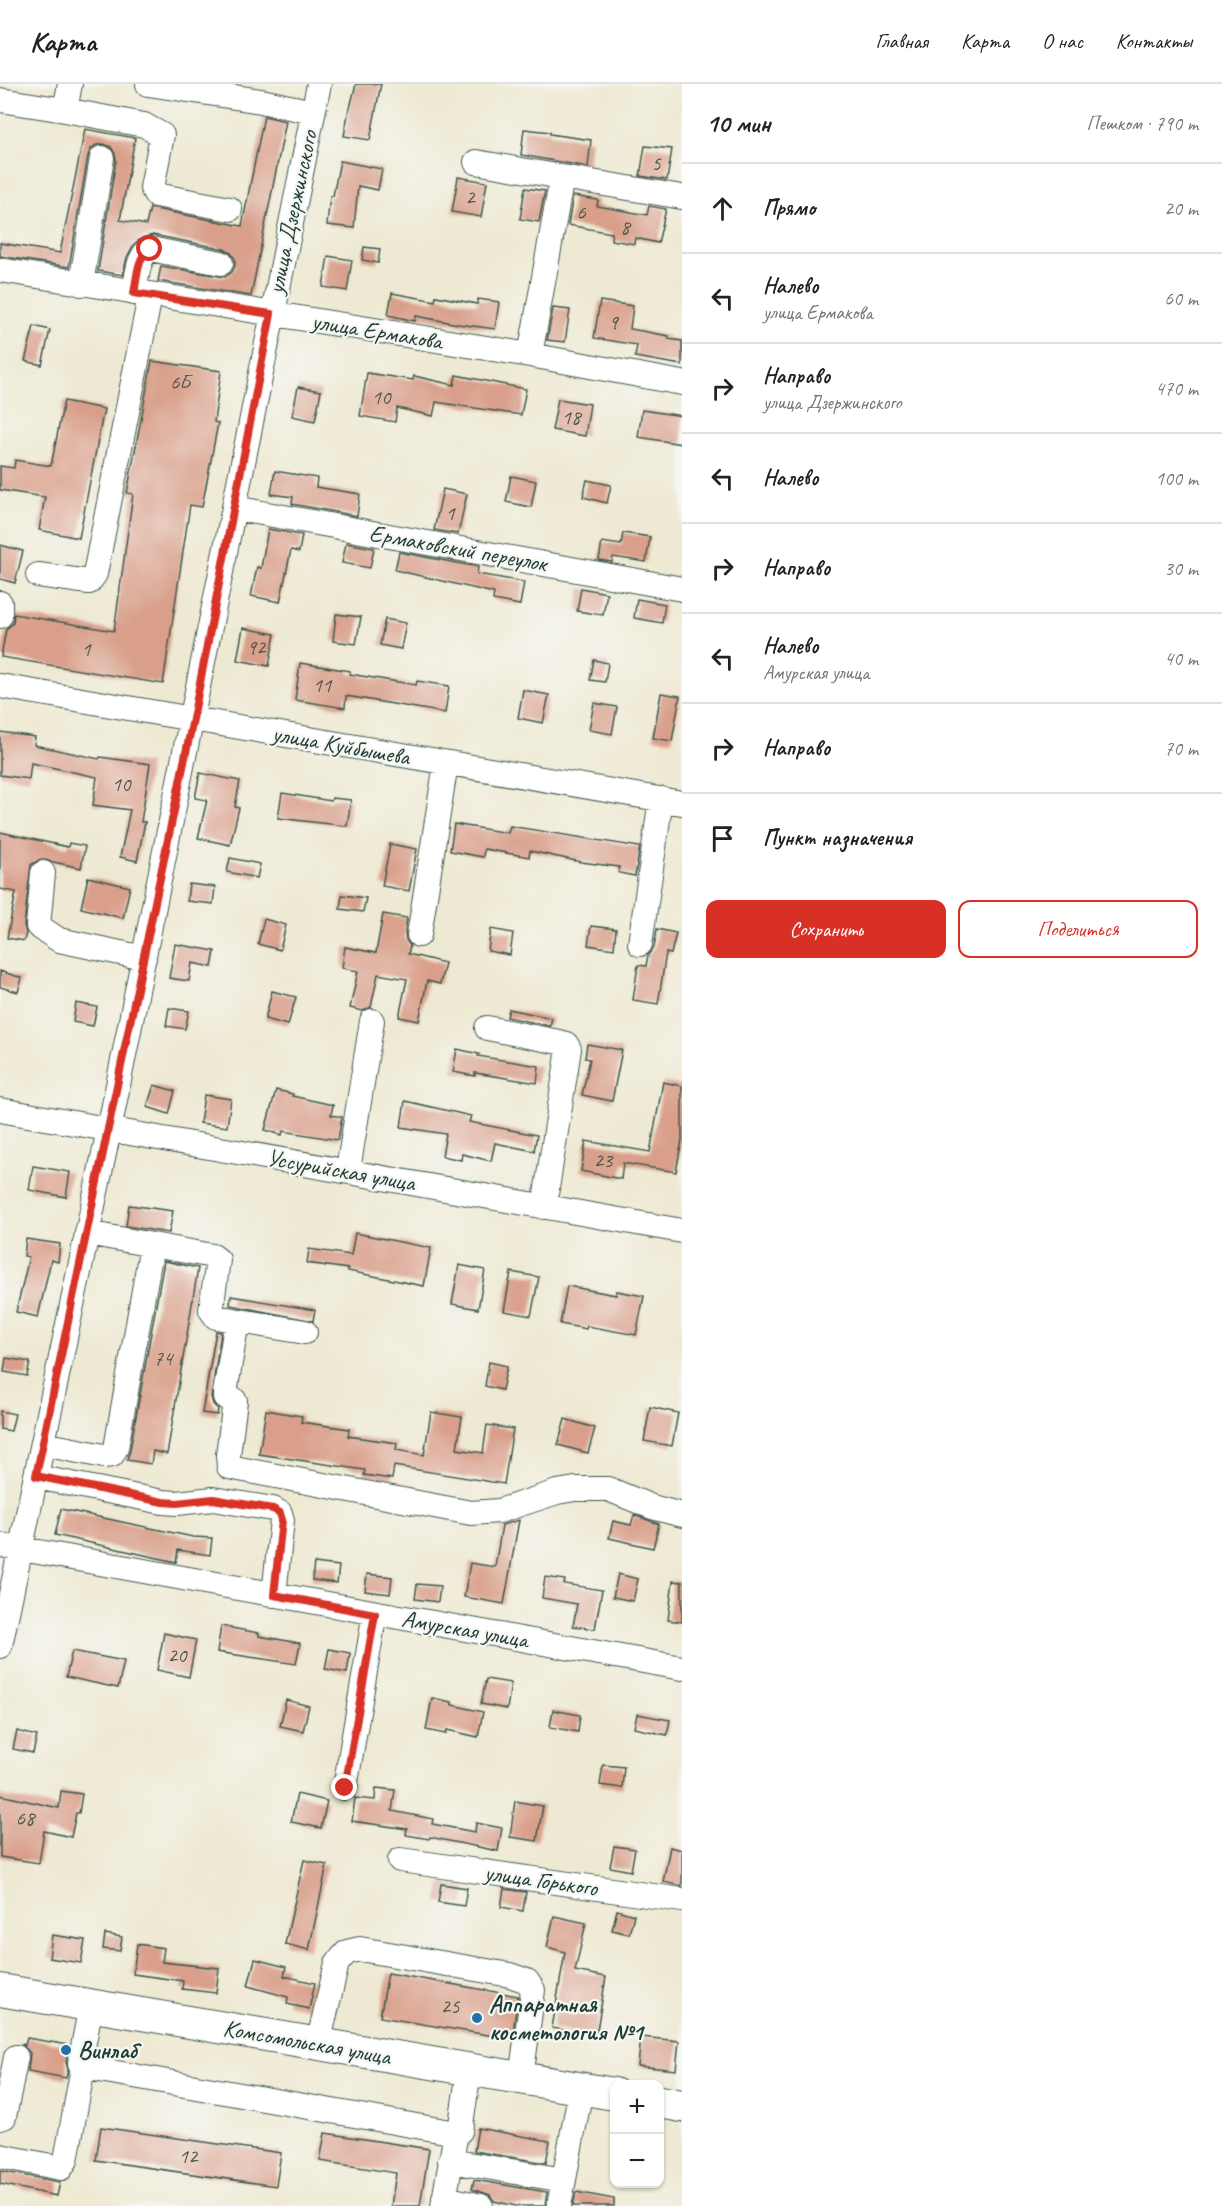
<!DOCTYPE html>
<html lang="ru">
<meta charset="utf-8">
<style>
:root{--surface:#fff;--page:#f6f6f6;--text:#222;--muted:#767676;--line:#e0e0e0;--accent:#d93025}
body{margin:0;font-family:Caveat,sans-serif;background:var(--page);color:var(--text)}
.controls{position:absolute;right:18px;bottom:18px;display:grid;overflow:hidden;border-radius:12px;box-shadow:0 2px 4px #0004}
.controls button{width:54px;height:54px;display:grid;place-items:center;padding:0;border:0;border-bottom:2px solid var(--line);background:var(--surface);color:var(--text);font:30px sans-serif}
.stop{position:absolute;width:18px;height:18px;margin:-14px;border:4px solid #d93025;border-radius:50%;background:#fff}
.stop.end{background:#d93025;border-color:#fff;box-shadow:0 2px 6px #0008}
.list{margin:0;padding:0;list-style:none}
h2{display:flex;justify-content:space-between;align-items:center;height:78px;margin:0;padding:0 24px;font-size:26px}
h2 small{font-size:20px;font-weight:400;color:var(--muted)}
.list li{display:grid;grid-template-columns:39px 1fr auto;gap:18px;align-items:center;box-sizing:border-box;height:90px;padding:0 24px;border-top:2px solid var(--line)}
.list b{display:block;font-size:22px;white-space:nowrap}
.list p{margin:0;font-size:20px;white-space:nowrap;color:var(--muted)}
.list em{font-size:20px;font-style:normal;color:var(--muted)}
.actions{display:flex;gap:12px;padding:18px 24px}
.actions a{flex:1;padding:14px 0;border:2px solid var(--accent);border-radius:12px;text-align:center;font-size:21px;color:var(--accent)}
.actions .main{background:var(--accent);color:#fff}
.icon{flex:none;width:33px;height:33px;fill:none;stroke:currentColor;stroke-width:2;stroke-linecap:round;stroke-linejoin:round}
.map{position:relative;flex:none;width:682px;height:2122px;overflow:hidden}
header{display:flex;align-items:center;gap:36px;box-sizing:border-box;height:84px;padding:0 30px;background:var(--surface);border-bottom:2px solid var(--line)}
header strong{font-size:28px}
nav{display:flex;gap:33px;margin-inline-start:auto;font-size:21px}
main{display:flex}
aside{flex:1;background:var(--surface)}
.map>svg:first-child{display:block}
.building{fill:#d99f8a}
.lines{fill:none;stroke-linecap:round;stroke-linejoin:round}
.minor-casing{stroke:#3e574c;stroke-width:26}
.major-casing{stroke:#3e574c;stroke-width:34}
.minor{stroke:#fff;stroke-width:24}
.major{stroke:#fff;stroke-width:32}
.route{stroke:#d93025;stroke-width:8}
.poi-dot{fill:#1f6fb2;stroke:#f6f6f2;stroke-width:2}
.labels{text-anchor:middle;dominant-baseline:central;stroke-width:4.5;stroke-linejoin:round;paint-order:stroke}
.number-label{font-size:21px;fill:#4e564a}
.street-label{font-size:24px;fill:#1f3d34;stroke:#f6f6f2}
.poi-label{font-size:24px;font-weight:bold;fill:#1f3d34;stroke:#f6f6f2;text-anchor:start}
</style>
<header>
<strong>Карта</strong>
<nav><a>Главная</a><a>Карта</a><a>О нас</a><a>Контакты</a></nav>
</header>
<main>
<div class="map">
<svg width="682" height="2122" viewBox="0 0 682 2122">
<rect width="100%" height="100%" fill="#f6f6f2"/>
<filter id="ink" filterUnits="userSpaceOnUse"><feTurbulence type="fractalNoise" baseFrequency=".0167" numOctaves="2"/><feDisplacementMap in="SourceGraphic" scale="12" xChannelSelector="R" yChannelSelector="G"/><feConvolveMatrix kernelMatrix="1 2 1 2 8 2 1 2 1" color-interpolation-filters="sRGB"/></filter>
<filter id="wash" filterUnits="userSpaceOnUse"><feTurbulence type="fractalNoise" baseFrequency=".008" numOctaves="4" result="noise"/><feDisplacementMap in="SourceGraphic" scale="24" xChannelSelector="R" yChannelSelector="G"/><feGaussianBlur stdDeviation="1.35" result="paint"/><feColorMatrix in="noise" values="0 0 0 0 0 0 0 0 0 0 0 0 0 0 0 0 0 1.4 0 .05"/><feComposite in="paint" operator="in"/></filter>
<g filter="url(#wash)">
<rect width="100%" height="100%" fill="#eee9d2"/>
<g id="blocks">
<!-- building -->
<path class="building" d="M356 0H381L370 56 344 52 349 24H350Z
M264 32 286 37 251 212 158 197 161 182 225 193 232 188 235 182V175L231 169 224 165 153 151 142 154 134 160 127 173 123 191 98 187 116 76 115 70 111 63 104 60 96 61 91 65 88 72 69 183 0 172V159L60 169 85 45 135 54 120 136 146 141 150 124 242 142Z
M524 45 550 48V50L591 56 588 83 521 71Z
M645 62 672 65 667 96 640 92Z
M340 77 382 85 378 106 358 102 354 144 327 141 330 112H333Z
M458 93 487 98 481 133 452 128Z
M525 104 545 107 539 138 520 135Z
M573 112 598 116 597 122 647 131 649 122 666 125 658 159 635 154 634 160 611 156 612 149 568 141Z
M364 163 380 165 378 179 362 176Z
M328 172 352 176 347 207 323 203Z
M392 209 435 217 436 212 477 220 478 215 499 218 495 245 458 240 416 232 415 237 388 231Z
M600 217 633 222 630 245 669 252V255L682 257V281L635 273 637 261 594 254Z
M553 224 570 226 565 258 547 256Z
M34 242 50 246 42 281 25 277Z
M152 277 221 287 214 338 218 339 202 423 190 421 163 600 1 573 6 545 13 539 14 530 114 547 133 410 127 409Z
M367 289 413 296 414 292 454 301 456 291 526 305 521 331 436 318 433 332 397 324 395 338 360 332Z
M298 303 321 307 315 337 292 332Z
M558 315 590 320 585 352 552 346Z
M64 317 104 325 79 454 39 446 45 413 0 406V382L14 384 15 376 51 382Z
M642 326 682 332V360L638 353Z
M275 387 317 394 316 403 360 410 357 432 292 420 293 413 271 410Z
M511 392 536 397 531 423 506 418Z
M587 396 611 401 607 419 583 413Z
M443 405 467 410 458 450 434 446Z
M268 445 302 451 299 468 291 466 280 518 251 512 257 483 261 484Z
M623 449 650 453 646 478 613 473 612 478 599 476 602 458 621 461Z
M346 459 374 464 370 484 342 479Z
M0 461 23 467 15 499 0 495Z
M399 468 478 483 477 490 524 498 520 521 493 516 494 509 395 486Z
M581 504 607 509 603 531 577 527Z
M637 515 665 520 662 539 634 534Z
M336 530 361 533 356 560 333 557Z
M385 535 406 539 401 565 380 561Z
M243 544 275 550 269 582 237 576Z
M594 576 608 579 605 598 590 596Z
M300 579 350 587V590L416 601 417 597 449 602 445 629 346 612 345 624 295 616Z
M523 606 549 611 543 639 518 634Z
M661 609 680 612 672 657 653 654Z
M594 619 617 623 612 650 589 646Z
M0 648 35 653 34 661 99 675 100 673 150 680 141 738H145L137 777 120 773 130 726 93 721 97 693 31 679 29 695 0 691Z
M200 689 240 697 235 723 239 724 230 761 198 754 207 716 195 714Z
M282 709 331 717 332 714 351 716 347 742 278 734Z
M454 740 508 749 510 742 640 763 635 792 619 789V783L581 778 530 767 529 773 484 765 483 773 450 767Z
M0 748 68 763 69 759 85 762 81 784 40 775 31 781 24 841 26 849 24 857 7 854 16 808 0 805Z
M390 760 417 765 409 807 382 802Z
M230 774 260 780 257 794 227 788Z
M88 793 130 803 123 834 81 824Z
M189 800 215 803 213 820 187 817Z
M342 811 366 814 363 828 340 825Z
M383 830 407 834 405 849 406 856 410 862 408 870 445 879 440 900 427 897 419 937 399 933 407 895 378 890 371 923 363 927 350 924 358 887 342 884 345 863 376 869Z
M264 835 286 841 280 866 258 860Z
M591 842 616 845 614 865 588 861Z
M491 845 513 849 510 871 488 867Z
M657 845 676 849 671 870 666 869 658 920 633 916 638 881 646 882 648 871 654 863Z
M175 860 215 867 212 883 192 879 189 897 169 894Z
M0 887 22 894 18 908 0 903Z
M272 907 296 913 288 941 265 935Z
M76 919 97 923 93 942 73 938Z
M169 924 189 927 185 945 166 942Z
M509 925 552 934 550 942 507 933Z
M587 960 622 966 612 1017 582 1011 590 975 585 974Z
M457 965 479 970 478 972 539 982 537 999 475 989V992L453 988Z
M663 998 682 1002V1056L676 1088 623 1079 621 1095 581 1087 586 1057 650 1068Z
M154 1001 175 1007 169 1030 147 1023Z
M276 1006 293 1010 292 1012 333 1021 331 1031 342 1033 338 1056 283 1047 282 1051 265 1046Z
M204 1011 231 1015 227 1043 200 1039Z
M405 1017 471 1032 469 1038 537 1051 534 1067 495 1059 491 1077 462 1070 461 1076 442 1072 446 1050 401 1043Z
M33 1082 70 1088 66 1113 29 1106Z
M129 1121 173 1127 169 1149 126 1142Z
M355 1149 431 1164 424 1202 348 1187V1185L307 1179 309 1165 351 1171Z
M26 1155 60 1160 58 1178 51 1176 38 1233 16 1228 29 1173 24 1172Z
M164 1177 198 1184 167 1370 153 1367 151 1380 127 1376 130 1366Z
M459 1181 485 1186 478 1225 452 1220Z
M511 1188 539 1193 531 1232 504 1227Z
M567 1202 616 1211V1207L644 1212 636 1251 587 1242 586 1245 560 1240Z
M231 1212 315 1226 313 1237 230 1221Z
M216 1247 221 1248 211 1313 213 1320 218 1325 217 1331 202 1329Z
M6 1274 30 1278 27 1292 4 1288Z
M489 1278 507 1282 502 1306 485 1302Z
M650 1323 678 1329 672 1362 644 1357Z
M266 1326 302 1332 301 1338 349 1345 348 1352 397 1359 396 1366 424 1371 431 1328 462 1333 457 1365 483 1369 487 1341 513 1345 504 1400 394 1382 392 1395 364 1391 365 1386 259 1370Z
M0 1327 15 1330 11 1347 0 1345Z
M565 1335 595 1344 588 1369 558 1361Z
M61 1425 193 1453 212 1454 210 1471 178 1466 176 1478 55 1451Z
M634 1431 659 1440 653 1464 609 1454 613 1437 631 1441Z
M519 1436 504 1520 464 1513 470 1479 495 1483 502 1441Z
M314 1479 339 1482 337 1499 312 1496Z
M367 1490 392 1493 390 1510 365 1507Z
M618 1490 638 1495 633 1517 613 1513Z
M545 1493 565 1496 564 1500 602 1506 595 1545 573 1542 577 1520 542 1514Z
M673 1497 682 1498V1538L668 1536Z
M417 1500 440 1502 438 1518 415 1515Z
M221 1542 259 1549V1552L300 1559 296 1580 217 1568Z
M164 1549 196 1556 189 1593 157 1586Z
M329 1565 350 1569 347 1589 325 1585Z
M72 1567 124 1577 118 1604 66 1593Z
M486 1595 511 1599 507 1625 481 1620Z
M432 1614 452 1618V1621L483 1628 478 1653 447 1646 446 1650 426 1646Z
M286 1616 309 1622 303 1647 280 1642Z
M553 1626 580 1631 578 1648 550 1643Z
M637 1630 670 1636 667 1651 634 1644Z
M17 1647 37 1652 33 1669 13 1665Z
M603 1681 624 1683 622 1704 600 1701Z
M376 1704 395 1706 392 1727 433 1735 432 1740 475 1748 476 1739 502 1744 498 1767 430 1753 429 1755 406 1751 407 1745 352 1737 355 1714 375 1716Z
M61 1707 82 1710 79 1729H76L71 1753 44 1747 39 1779 0 1773V1711L59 1724Z
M297 1710 327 1717 321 1744 291 1738Z
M515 1717 543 1722 537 1757 510 1753Z
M614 1762 635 1765 631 1787 610 1783Z
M670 1763 682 1766V1802L663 1798Z
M304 1776 327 1781 309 1866 285 1860Z
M441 1800 467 1804 464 1822 438 1818Z
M504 1805 526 1808 523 1827 501 1823Z
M617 1826 634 1831 629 1850 612 1846Z
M554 1832 586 1839 575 1887 606 1893 596 1952 552 1944 565 1868 547 1863Z
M105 1850 122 1853 120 1867 103 1865Z
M52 1851 85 1856 81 1879 49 1874Z
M137 1860 164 1864 162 1878 219 1884 216 1909 182 1905 183 1897 133 1890Z
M255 1875 286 1883 284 1892 315 1899 309 1925 287 1920 288 1913 248 1902Z
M388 1889 518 1912 512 1955 380 1933Z
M641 1953 679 1957 676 1986 638 1982Z
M27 1954 69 1961 66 1977 68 1986 66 1994 28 1987 30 1969 22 1960 25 1961Z
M101 2043 281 2069 276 2102 96 2076Z
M478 2044 550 2057 546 2079 474 2067Z
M325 2049 429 2065 420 2122H391L396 2089 320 2077Z
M0 2087 60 2098 57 2112 0 2100Z
M474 2096 547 2108 545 2122H516L494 2117 490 2111 472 2105Z
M576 2108 614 2115V2122H573Z"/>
</g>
</g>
<g filter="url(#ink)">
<use href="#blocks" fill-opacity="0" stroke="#3e574c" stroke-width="1.5"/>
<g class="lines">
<defs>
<path id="minor" d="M148 0 261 17 313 28
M0 16 65 26 70 0
M65 26 144 41 162 51 152 104 156 111 230 125
M476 78 562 93
M0 186 530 271 682 299
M81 200 102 74
M134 209C137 196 137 172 150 165L221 179
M530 271 562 93 682 113
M234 424 682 505
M38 491 89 498 95 490 150 212
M0 519V532
M0 602 682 719
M43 789 38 842 59 856 144 874
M419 851 446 679
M640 860 661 715
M487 944 559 958 566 960 569 965 544 1123
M0 1026 682 1147
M348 1086 372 937
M87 1149 213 1172 218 1176 211 1226 216 1233 305 1248
M237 1237 225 1309V1313L232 1314 235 1317 228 1371 229 1383 471 1429 499 1427 557 1408 575 1405H608L652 1423 682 1431
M43 1360 104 1372 112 1371 116 1364 152 1161
M36 1393 163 1418 177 1419 213 1415 273 1425 280 1429 282 1436 274 1511
M0 1461 682 1584
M0 1562 109 1046 319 0
M345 1704 375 1529
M400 1776 682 1816
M318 1960 337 1879 347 1868 360 1865 510 1891 527 1897 533 1906 521 1994
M83 1983 456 2049
M0 2034 4 2033 16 1973
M0 2072 61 2084 66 2076 83 1983 80 1979 91 1921
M450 2077 564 2096
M444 2114 481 2122
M443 2122 456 2049 460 2047 469 1987
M559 2122 581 2005"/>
<path id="major" d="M0 1906 614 2010
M660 2018 682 2022"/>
</defs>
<!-- minor casing -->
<use href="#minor" class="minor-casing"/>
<!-- major casing -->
<use href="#major" class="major-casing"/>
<!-- minor -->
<use href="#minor" class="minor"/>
<!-- major -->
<use href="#major" class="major"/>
</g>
</g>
<g class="lines" filter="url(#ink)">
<!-- route -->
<path class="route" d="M150 165C137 172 137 196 134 209L271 230 193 635 36 1392 163 1418 177 1419 213 1415 273 1425 280 1429 282 1436 274 1511 375 1530 345 1704"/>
</g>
<!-- markers -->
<g class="poi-dot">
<circle cx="477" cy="1934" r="6"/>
<circle cx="66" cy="1966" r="6"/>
</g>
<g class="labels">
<!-- number labels -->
<g class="number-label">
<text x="656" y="79">5</text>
<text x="470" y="113">2</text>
<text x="581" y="128">6</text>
<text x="625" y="143">8</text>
<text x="613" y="238">9</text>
<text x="180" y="298">6Б</text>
<text x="381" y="313">10</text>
<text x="571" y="333">18</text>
<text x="450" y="429">1</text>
<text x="256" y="563">92</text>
<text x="86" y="565">1</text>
<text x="322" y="601">11</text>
<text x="121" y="700">10</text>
<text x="603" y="1076">23</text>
<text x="163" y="1274">74</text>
<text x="177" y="1571">20</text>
<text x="25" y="1734">68</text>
<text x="450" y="1922">25</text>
<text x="188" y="2072">12</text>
</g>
<!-- street labels -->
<g class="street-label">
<text transform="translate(292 128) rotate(-78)">улица Дзержинского</text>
<text transform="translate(377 247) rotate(9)">улица Ермакова</text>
<text transform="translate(458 464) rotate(10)">Ермаковский переулок</text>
<text transform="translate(341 661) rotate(10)">улица Куйбышева</text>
<text transform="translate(341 1086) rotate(10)">Уссурийская улица</text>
<text transform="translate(465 1545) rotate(10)">Амурская улица</text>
<text transform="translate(541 1796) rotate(8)">улица Горького</text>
<text transform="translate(307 1958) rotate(10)">Комсомольская улица</text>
</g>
<!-- poi labels -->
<g class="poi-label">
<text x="489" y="1920">Аппаратная<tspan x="489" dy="28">косметология №1</tspan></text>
<text x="78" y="1966">Винлаб</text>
</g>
</g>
</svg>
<div class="controls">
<button>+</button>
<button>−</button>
</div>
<div class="stop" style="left:150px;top:165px"></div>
<div class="stop end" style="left:345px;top:1704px"></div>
</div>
<aside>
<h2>10 мин<small>Пешком · 790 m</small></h2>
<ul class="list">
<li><svg class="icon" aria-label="ahead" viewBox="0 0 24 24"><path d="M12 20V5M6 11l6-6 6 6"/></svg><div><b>Прямо</b></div><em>20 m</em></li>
<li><svg class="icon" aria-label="left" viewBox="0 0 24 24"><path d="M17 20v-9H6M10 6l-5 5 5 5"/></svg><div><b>Налево</b><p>улица Ермакова</p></div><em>60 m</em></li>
<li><svg class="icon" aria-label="right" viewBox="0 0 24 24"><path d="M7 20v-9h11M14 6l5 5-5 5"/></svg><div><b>Направо</b><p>улица Дзержинского</p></div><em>470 m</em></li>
<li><svg class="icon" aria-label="left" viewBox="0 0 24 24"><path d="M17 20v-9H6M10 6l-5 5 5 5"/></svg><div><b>Налево</b></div><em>100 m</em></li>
<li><svg class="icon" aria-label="right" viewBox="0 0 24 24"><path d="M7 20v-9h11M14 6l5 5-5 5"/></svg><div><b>Направо</b></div><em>30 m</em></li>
<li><svg class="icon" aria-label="left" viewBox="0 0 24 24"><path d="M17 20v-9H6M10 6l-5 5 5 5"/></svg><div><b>Налево</b><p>Амурская улица</p></div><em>40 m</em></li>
<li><svg class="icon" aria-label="right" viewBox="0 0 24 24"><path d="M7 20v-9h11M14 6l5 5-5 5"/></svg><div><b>Направо</b></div><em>70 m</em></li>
<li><svg class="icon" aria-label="arrive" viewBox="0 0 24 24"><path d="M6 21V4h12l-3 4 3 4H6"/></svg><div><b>Пункт назначения</b></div></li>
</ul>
<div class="actions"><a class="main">Сохранить</a><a>Поделиться</a></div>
</aside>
</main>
